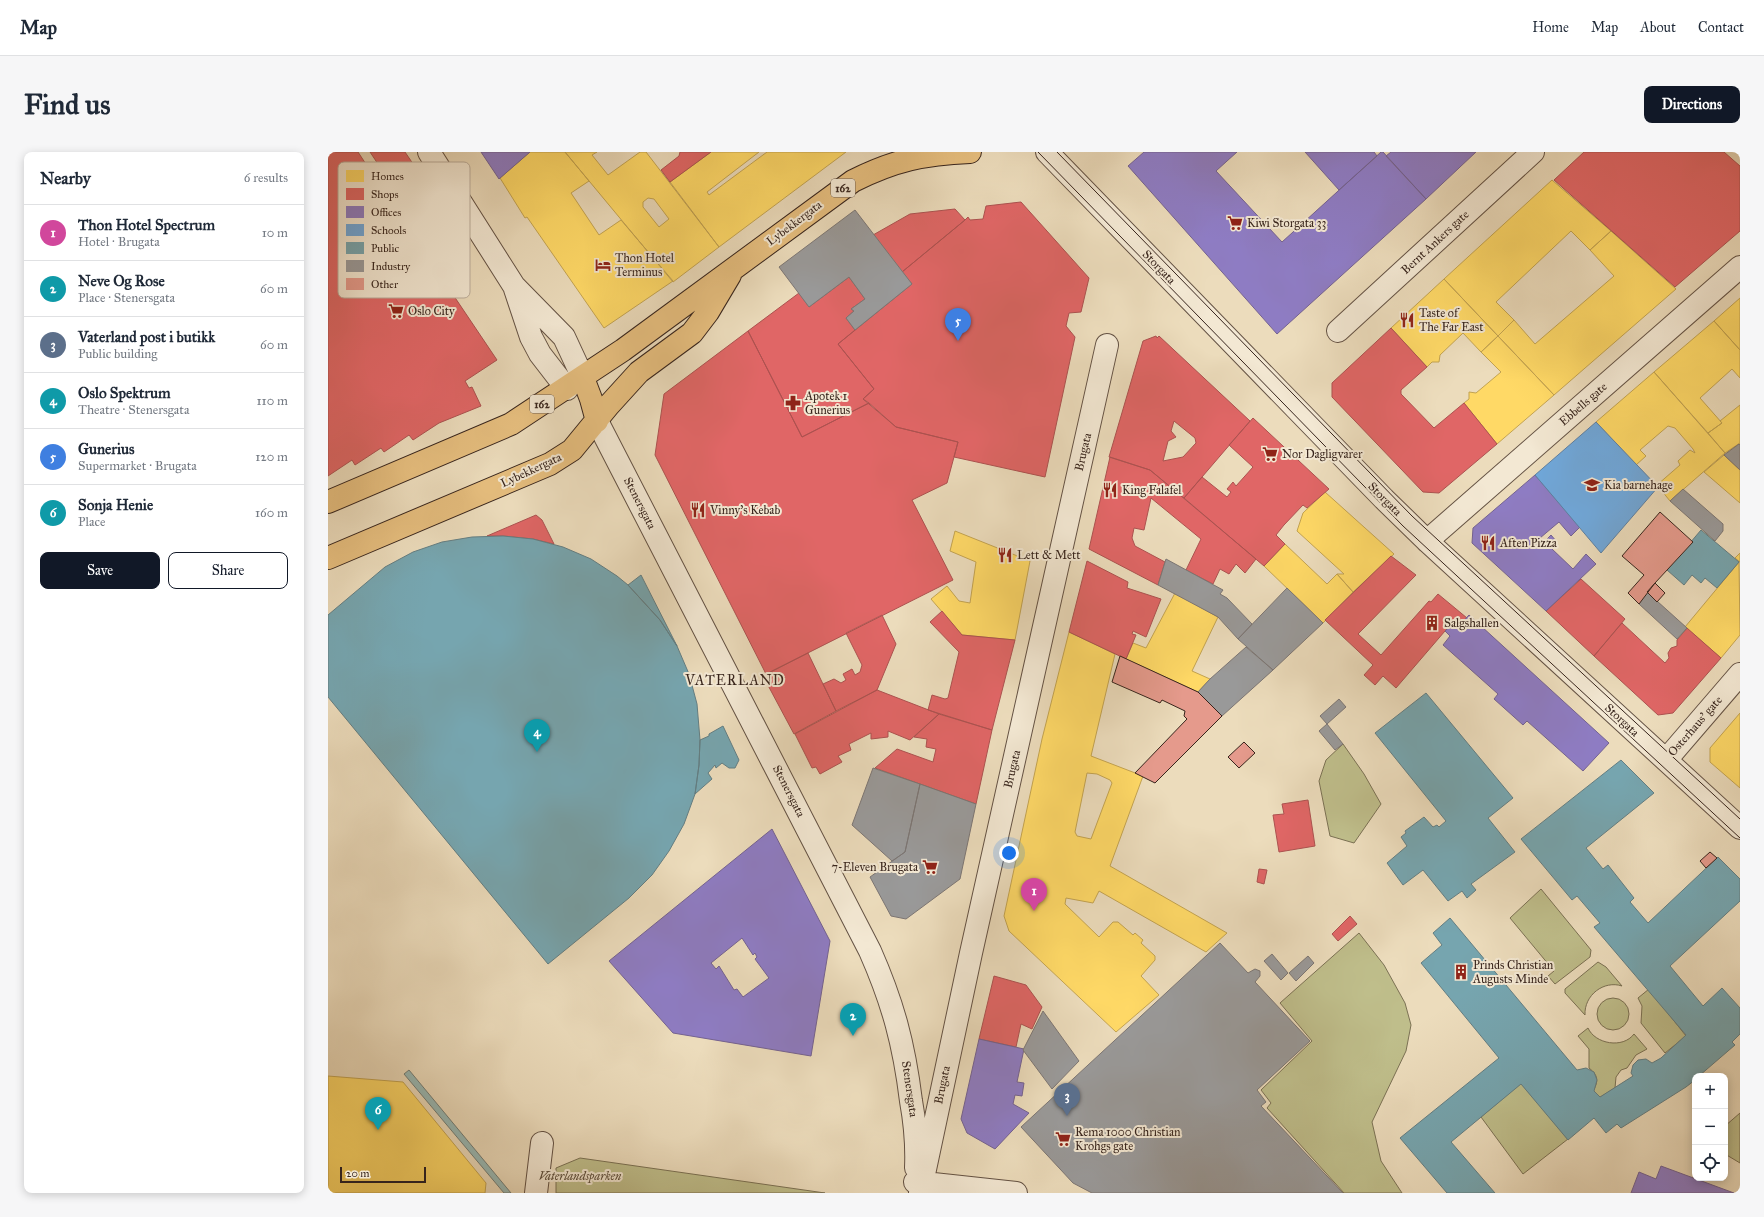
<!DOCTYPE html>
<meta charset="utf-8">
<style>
:root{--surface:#fff;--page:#f6f6f7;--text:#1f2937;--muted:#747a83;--line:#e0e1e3;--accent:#111827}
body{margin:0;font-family:"IM FELL Great Primer",serif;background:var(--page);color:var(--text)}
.controls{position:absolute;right:12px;bottom:12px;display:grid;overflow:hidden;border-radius:8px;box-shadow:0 2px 10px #0003}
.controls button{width:36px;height:36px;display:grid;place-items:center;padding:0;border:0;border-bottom:1px solid var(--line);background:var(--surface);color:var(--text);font:20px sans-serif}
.scale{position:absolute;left:12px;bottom:10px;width:86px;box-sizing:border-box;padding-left:4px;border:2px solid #37241c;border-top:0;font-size:11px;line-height:14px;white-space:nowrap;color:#37241c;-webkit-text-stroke:3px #f3e8d3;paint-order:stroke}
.you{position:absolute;left:681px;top:701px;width:14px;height:14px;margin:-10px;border:3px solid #fff;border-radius:50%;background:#1a73e8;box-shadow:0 0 0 6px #1a73e833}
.badge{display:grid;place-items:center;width:26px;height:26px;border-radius:50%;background:var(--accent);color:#fff;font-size:13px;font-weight:700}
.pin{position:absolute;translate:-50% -33px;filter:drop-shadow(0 1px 2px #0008)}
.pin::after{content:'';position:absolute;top:21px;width:14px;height:12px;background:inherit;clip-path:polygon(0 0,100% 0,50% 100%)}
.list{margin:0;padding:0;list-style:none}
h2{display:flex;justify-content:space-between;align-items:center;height:52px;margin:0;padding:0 16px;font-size:17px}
h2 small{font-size:13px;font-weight:400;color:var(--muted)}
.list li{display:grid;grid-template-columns:26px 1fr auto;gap:12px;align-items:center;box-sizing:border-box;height:56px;padding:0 16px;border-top:1px solid var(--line)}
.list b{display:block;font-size:15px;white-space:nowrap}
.list p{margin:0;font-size:13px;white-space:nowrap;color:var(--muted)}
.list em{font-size:13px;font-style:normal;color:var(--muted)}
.actions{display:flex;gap:8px;padding:12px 16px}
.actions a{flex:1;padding:9px 0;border:1px solid var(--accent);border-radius:8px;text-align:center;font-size:14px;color:var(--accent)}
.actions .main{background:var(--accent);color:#fff}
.icon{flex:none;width:22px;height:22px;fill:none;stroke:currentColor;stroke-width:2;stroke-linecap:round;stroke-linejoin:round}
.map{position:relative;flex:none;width:1412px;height:1041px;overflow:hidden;border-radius:8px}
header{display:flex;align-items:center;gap:24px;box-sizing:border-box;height:56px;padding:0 20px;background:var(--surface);border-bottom:1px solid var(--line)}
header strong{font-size:19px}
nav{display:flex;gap:22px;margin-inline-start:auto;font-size:14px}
.intro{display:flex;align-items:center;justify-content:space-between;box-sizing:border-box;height:96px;padding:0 24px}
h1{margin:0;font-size:28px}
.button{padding:10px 18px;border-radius:8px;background:var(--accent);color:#fff;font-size:14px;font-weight:700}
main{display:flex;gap:24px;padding:0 24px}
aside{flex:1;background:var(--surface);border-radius:8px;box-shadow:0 2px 10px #0003}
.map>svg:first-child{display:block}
.green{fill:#bfbe8b;stroke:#7b7154}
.water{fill:#99bab6;stroke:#727e78}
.homes{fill:#ffd966;stroke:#c3a350;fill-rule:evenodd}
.shops{fill:#e06666;stroke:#ad5250;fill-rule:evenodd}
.offices{fill:#8e7cc3;stroke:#746291;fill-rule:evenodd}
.schools{fill:#6fa8dc;stroke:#5e80a2}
.public{fill:#76a5af;stroke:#637e83}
.industry{fill:#999;stroke:#7c7674}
.building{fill:#e59a8c;stroke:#37241c}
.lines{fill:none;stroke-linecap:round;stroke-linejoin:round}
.minor-casing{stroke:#645244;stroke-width:24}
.highway-casing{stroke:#37241c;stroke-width:24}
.minor{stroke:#f3e8d3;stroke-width:22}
.highway{stroke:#e6be7e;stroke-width:22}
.tram{stroke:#37241c;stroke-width:1}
.labels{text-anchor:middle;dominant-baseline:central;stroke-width:4;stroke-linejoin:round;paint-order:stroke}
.shield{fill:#f3e8d3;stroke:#6f5f53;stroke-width:1}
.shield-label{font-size:11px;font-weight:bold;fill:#37241c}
.street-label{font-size:12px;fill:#37241c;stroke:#f3e8d3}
.poi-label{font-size:12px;fill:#37241c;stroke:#f3e8d3;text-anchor:start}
.park-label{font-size:12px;font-style:italic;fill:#594a38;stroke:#f3e8d3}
.quarter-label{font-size:14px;letter-spacing:1px;fill:#37241c;stroke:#f3e8d3}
.key{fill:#f3e8d3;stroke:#bbad9c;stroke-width:1}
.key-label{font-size:11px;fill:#37241c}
</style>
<header>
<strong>Map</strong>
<nav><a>Home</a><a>Map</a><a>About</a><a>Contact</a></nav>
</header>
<div class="intro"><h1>Find us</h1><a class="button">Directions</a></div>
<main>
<aside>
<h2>Nearby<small>6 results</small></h2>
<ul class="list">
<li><span class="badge" style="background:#d1479c">1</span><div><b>Thon Hotel Spectrum</b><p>Hotel · Brugata</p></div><em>10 m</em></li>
<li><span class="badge" style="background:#0f9aa8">2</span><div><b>Neve Og Rose</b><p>Place · Stenersgata</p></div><em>60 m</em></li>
<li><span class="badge" style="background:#5c6f8a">3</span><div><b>Vaterland post i butikk</b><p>Public building</p></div><em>60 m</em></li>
<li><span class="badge" style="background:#0f9aa8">4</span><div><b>Oslo Spektrum</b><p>Theatre · Stenersgata</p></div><em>110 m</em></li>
<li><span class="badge" style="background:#3f7fe0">5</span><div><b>Gunerius</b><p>Supermarket · Brugata</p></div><em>120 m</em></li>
<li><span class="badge" style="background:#0f9aa8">6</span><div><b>Sonja Henie</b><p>Place</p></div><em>160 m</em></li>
</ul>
<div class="actions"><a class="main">Save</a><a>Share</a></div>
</aside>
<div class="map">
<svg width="1412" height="1041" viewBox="0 0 1412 1041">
<rect width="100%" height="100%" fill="#ecdcbc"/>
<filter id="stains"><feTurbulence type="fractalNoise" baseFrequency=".005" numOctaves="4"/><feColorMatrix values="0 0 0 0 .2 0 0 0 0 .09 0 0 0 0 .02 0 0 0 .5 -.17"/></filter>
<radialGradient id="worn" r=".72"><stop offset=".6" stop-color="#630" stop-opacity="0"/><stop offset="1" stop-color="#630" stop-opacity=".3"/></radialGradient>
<!-- green -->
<path class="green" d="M1015 592 1036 622 1053 652 1026 691 1002 684 991 629 998 608Z
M1213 737 1263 798 1262 805 1227 832 1220 824 1226 819 1182 766Z
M1031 781 1056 813 1077 851 1083 873 1078 899 1044 970 1053 1009 1074 1041H1016L939 956 943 951 933 938 984 889 952 851Z
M1270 810 1278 815 1294 834C1276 828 1256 843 1257 863L1237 841V837Z
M1321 837 1358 884 1337 901 1313 871 1314 854 1310 846Z
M1269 862a16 16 0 1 1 32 0a16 16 0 1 1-32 0Z
M1260 876C1267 892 1295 897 1306 882L1319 897 1308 903 1299 916 1293 918 1288 925 1287 936 1271 946 1265 939C1271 929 1270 923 1261 916V897L1250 884Z
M1193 931 1240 987 1195 1022 1153 965Z
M1412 961V1011L1397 1002V974Z
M252 1006 497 1041H228V1016Z"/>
<!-- water -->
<path class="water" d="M81 918 183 1041H176L76 922Z"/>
<!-- homes -->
<path class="homes" d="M202 0H237L261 29 243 41 271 83 293 68 345 129 276 176 199 65 197 66 172 26Z
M237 0H269L264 3 280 23 312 0H318L391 95 345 130ZM320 46 326 47 341 67 331 75 315 55V50Z
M383 0H431L379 40 381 43 439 0H518L391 95 342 30Z
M1224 28 1283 79 1262 98 1243 79 1168 150 1186 168 1170 184 1116 127Z
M1283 79 1348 137 1226 243 1170 184 1186 168 1207 192 1286 124 1262 98Z
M1116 127 1170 184 1153 200 1135 181 1112 203 1111 210H1104L1099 215 1063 176Z
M1412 146V198L1386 169Z
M1386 169 1412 198V226L1404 217 1372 246 1394 271 1380 281 1326 220Z
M1170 184 1226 243 1169 292 1136 251 1141 247V240L1148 241 1173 220 1153 200Z
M1326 220 1397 301 1342 349 1329 333 1352 313 1350 309 1362 298 1367 301 1365 297 1347 276 1340 274 1312 298 1318 304 1308 313 1268 270Z
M1412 253V291L1397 301 1380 281 1394 271 1392 269Z
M1396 303 1412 318V351L1376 320Z
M997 340 1066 402 1025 440 1009 422H1016L969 379 975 361Z
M627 379 702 409 687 488 634 483 603 447 619 434 631 449 642 451 648 410 622 399Z
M957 392 999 432 1009 422 1025 440 995 471 936 414Z
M1412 401V410L1407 406Z
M1411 410 1412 483 1393 506 1357 475Z
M847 441 890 465 864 519 882 527 870 540 798 507 805 491 818 496Z
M741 480 787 502 763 604 815 624 782 714 899 781 878 800 771 739 765 751 738 746 737 752 771 785 785 770H790L805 783 807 781 815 788 813 791 827 804V808L813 824 831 843 788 880 681 779 676 764 714 587ZM759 621 769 622 782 628 784 631 763 687 749 684 747 680Z
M1412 561V636L1382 610V596Z
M0 924 75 930 158 1031 157 1041H0Z"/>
<!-- shops -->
<path class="shops" d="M0 0H30L76 70 66 77 88 111 99 104 169 208 137 229 141 236 144 235 153 254 111 271 85 288 81 283 56 300 53 296 27 313 24 308 0 324Z
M42 0H77L125 71 100 87Z
M352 0H383L342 30 333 18 351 4Z
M1256 0H1396L1412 14V79L1347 135 1226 28Z
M693 50 761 126 753 160 741 161 738 174 747 185 717 325 626 305 630 290 568 275 535 247 546 237 510 192 584 132 574 120 637 68 640 65 642 68 655 67 658 54Z
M627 57 637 68 574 120 545 83 582 62Z
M521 125 537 147 523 157 526 159 518 166 527 178 510 192 546 237 535 247 541 251 474 285 420 179 471 141 481 155Z
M1063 176 1099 215 1073 238V242L1106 276 1136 251 1169 292 1111 341 1095 340 1004 245V231Z
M420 179 474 285 541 251 568 275 630 290 619 331 584 348 625 428 438 522 327 303 336 242Z
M828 184 829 186 831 184 922 269 856 346 822 318 781 305 815 189ZM846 269 867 286 868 291 855 305 835 309 840 289 848 285 843 279Z
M925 266 1001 337 979 356 975 353 956 373 948 383 957 392 936 414 856 346 874 325 899 345 903 340 899 337 905 330 908 334 925 315 901 293Z
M782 305 822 318 928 407 917 421 908 412 901 422 892 417 885 432 858 418 873 387 823 346 816 378 806 376 804 386 807 394 837 410 830 433 761 397Z
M208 363 214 368 226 392 205 387 175 384H159Z
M1063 404 1088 423 1030 482 1053 503 1101 449 1103 450 1110 442 1139 466 1132 473 1128 469 1117 479 1068 536 1055 524 1047 533 1036 523 1045 513 997 468Z
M759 409 800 430 799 436 833 447 818 485 805 479 804 482 808 483 798 507 741 480Z
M1253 427 1297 467 1266 504 1218 459Z
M614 459 634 483 687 488 664 578 600 558 604 543 617 547 620 546 631 500 602 470Z
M554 463 568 492 549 538 508 559 495 532 506 527 513 531 518 528 515 522 524 517 527 523 532 520 534 513 518 481Z
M1294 471 1337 511 1341 506 1340 501 1343 496 1349 494V488L1359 476 1393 506 1345 561 1330 563 1266 504Z
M480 501 508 559 466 582 435 524Z
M549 538 611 562 582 588 560 579V585L543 587V581L521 592 523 598 510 604 514 610 492 622 488 615 484 616 467 582Z
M611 562 664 578 648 652 547 616 569 597 605 610 608 597 598 595 599 587 586 585Z
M980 648 987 694 951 700 945 663 956 662 954 652Z
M931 717 939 718 936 732 929 730Z
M1022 764 1029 772 1010 789 1004 782Z
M666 824 698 833 714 855 704 877 693 872 688 895 651 887Z"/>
<!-- offices -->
<path class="offices" d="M153 0H202L171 27Z
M816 0H909L888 19 954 90 1053 0H1055L1098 47 949 182 800 14Z
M977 0H1046L1049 4 1011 38Z
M1063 0H1148L1098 47 1058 4Z
M1207 323 1252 375 1243 384 1231 370 1212 386 1216 390 1223 383 1229 390 1223 396 1245 417 1258 402 1268 412 1218 459 1144 391 1145 376Z
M1141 463 1281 591 1255 619 1199 569 1195 573 1166 547 1170 542 1115 493 1122 484 1117 479 1128 469 1132 473Z
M444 677 502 789 483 904 345 881 281 809ZM414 786 425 803 427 801 429 805 427 807 441 826 415 845 409 837 406 838 391 814 388 817 383 811Z
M651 887 696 897 689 930 696 931 694 944 687 943 685 952 701 961 667 997 639 981 633 967Z
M1333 1014 1406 1041H1303L1311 1020 1328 1027Z"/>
<!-- schools -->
<path class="schools" d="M1268 270 1330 335 1273 401 1207 323Z"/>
<!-- public -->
<path class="public" d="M1373 378 1411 410 1389 436 1377 426 1373 431 1364 423 1356 433 1339 418Z
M175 384 205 387 235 395 263 407 289 424 300 433 332 468 349 494 361 522 369 552 372 588 371 613 367 642 356 672 341 699 324 723 301 746 220 812 0 545V463L57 415 85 400 114 390 144 385Z
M313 423 349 494 332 468 300 433Z
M1098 541 1185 646 1160 666 1187 700 1143 732 1148 738 1139 746 1134 739 1120 749 1095 718 1075 733 1059 711 1079 694 1073 685 1078 681 1077 679 1096 665 1105 675 1109 673 1111 675 1118 669 1047 581Z
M395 574 411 608 407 616H401L394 611 388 616 387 613 380 621 384 627 367 642 371 613 372 588 381 584V582Z
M1293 608 1326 641 1258 696 1275 717 1280 713 1306 746 1302 750 1320 771 1390 705 1412 727V749L1342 814 1375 854 1394 836 1412 856V882L1404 890 1407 893 1371 924H1367V928L1358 935 1293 976 1289 972 1278 981 1266 966 1240 988 1193 932 1123 990 1167 1041H1119L1072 986 1171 906 1093 811 1114 793 1105 781 1122 766 1249 918 1258 916 1266 920 1269 928 1266 939 1272 945 1305 924 1303 921 1305 913 1310 908 1318 907 1324 911 1333 906 1358 883 1266 775 1272 771 1249 744 1244 748 1193 687Z"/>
<!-- industry -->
<path class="industry" d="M527 58 584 132 527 178 518 166 526 159 523 157 537 147 521 125 481 155 451 115Z
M1411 292 1412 293V318L1396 303Z
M1355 337 1395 372V379L1387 389 1342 349Z
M838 407 895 438 892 442 899 446 924 472 910 487 890 465 830 433Z
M959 436 995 471 945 518 910 487Z
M1319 440 1359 476 1349 487 1311 452Z
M918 495 945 518 894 564 870 540 882 527Z
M1011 547 1018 555 999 572 992 564Z
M999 572 1015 592 1007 598 991 579Z
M545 616 592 632 577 700 564 709 524 673Z
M592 632 648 652 632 727 578 767 563 764 542 725 577 700Z
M892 791 920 821 927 817 932 819V824L927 830 982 889 929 938 938 950 933 954 1015 1041H764L745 1031 693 975Z
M944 802 960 821 953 828 936 809Z
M980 804 986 811 968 829 961 821Z
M715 859 751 909 724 937 695 898Z"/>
<!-- building -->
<path class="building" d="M1332 360 1365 390 1327 431 1311 452 1300 441 1316 423 1294 404Z
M1327 431 1337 441 1329 450 1319 440Z
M792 504 870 540 894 564 827 631 807 621 859 567 856 564 857 559 834 548 832 551 784 530Z
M916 590 927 601 911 616 900 605Z
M1382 700 1389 706 1378 716 1372 709Z"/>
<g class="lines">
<defs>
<path id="minor" d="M101 0 186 134 236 185 255 226
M719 0 1056 347 1099 389 1412 676
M187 137 203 185 212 202 239 237
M1010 179 1205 0
M269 269 542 799C565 851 576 892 583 949 587 971 589 993 588 1016
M1099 389 1412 115
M1338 608 1412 522
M587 1030 688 1041
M208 1041 214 991
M592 1041 643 801 779 193"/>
<path id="highway" d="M255 226 263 247 269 269
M0 350 183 272 295 198 525 29C567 8 596 2 642 0
M0 406 222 312 244 298 281 253 311 220 364 181 380 160 402 123"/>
</defs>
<!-- minor casing -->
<use href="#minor" class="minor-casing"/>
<!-- highway casing -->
<use href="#highway" class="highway-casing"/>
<!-- minor -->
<use href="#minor" class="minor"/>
<!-- highway -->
<use href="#highway" class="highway"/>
<!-- tram -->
<path class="tram" d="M710 0 1075 374 1412 686
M729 0 1084 364 1412 667"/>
</g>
<!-- icons -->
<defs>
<symbol id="supermarket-bare" viewBox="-9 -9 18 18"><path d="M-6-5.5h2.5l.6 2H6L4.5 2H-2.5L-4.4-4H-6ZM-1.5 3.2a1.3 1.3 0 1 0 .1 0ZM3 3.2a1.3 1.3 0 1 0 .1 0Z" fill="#8f2418" stroke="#f3e8d3" stroke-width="2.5" paint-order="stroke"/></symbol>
<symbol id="hotel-bare" viewBox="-9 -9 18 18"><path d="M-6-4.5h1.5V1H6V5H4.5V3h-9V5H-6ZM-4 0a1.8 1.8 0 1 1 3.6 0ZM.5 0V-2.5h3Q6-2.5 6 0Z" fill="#8f2418" stroke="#f3e8d3" stroke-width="2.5" paint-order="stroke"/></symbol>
<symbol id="restaurant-bare" viewBox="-9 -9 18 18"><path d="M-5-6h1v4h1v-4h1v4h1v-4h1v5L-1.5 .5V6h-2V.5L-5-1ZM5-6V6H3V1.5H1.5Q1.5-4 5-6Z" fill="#8f2418" stroke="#f3e8d3" stroke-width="2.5" paint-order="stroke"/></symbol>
<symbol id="pharmacy-bare" viewBox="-9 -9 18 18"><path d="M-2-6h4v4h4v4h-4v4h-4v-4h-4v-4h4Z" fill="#8f2418" stroke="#f3e8d3" stroke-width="2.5" paint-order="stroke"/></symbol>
<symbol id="school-bare" viewBox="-9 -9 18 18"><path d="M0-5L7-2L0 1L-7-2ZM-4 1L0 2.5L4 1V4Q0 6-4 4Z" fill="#8f2418" stroke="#f3e8d3" stroke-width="2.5" paint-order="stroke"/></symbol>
<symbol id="building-bare" viewBox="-9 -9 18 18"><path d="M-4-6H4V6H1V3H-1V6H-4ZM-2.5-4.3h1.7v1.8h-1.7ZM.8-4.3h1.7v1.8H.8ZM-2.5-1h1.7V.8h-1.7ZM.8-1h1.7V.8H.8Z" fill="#8f2418" stroke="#f3e8d3" stroke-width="2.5" paint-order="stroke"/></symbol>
</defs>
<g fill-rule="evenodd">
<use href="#supermarket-bare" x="896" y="60" width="22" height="22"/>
<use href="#hotel-bare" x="264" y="102" width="22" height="22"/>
<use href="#supermarket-bare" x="57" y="148" width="22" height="22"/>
<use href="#restaurant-bare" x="1068" y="157" width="22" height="22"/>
<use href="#pharmacy-bare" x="454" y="240" width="22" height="22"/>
<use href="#supermarket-bare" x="931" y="291" width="22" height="22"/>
<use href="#school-bare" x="1253" y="322" width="22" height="22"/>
<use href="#restaurant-bare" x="771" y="327" width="22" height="22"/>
<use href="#restaurant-bare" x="359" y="347" width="22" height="22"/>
<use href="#restaurant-bare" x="1149" y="380" width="22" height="22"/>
<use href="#restaurant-bare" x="666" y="392" width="22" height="22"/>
<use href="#building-bare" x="1093" y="460" width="22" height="22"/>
<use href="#supermarket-bare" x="591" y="704" width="22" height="22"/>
<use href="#building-bare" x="1122" y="809" width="22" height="22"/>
<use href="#supermarket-bare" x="724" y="976" width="22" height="22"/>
</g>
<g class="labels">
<!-- shield labels -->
<g class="shield">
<rect x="503" y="27" width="24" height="18" rx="3"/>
<rect x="202" y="243" width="24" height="18" rx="3"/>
</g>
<g class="shield-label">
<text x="515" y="36">162</text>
<text x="214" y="252">162</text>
</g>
<!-- street labels -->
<g class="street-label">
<text transform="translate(466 71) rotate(-37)">Lybekkergata</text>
<text transform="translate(1107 90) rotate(-43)">Bernt Ankers gate</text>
<text transform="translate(831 115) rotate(46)">Storgata</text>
<text transform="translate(1255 252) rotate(-41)">Ebbells gate</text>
<text transform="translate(755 300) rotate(-77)">Brugata</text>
<text transform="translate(203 318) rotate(-25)">Lybekkergata</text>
<text transform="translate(1057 347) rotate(45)">Storgata</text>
<text transform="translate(312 351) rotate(63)">Stenersgata</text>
<text transform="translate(1294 568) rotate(43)">Storgata</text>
<text transform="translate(1367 574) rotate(-49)">Osterhaus’ gate</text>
<text transform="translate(684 617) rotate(-77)">Brugata</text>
<text transform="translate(461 639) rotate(63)">Stenersgata</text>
<text transform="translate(614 933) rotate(-78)">Brugata</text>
<text transform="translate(582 937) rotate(82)">Stenersgata</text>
</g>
<!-- poi labels -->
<g class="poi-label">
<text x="919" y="71">Kiwi Storgata 33</text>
<text x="287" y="106">Thon Hotel<tspan x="287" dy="14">Terminus</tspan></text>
<text x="80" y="159">Oslo City</text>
<text x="1091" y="161">Taste of<tspan x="1091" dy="14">The Far East</tspan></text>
<text x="477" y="244">Apotek 1<tspan x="477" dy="14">Gunerius</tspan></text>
<text x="954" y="302">Nor Dagligvarer</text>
<text x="1276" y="333">Kia barnehage</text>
<text x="794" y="338">King Falafel</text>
<text x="382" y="358">Vinny's Kebab</text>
<text x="1172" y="391">Aften Pizza</text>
<text x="689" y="403">Lett &amp; Mett</text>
<text x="1116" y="471">Salgshallen</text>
<text x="590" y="715" text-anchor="end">7-Eleven Brugata</text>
<text x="1145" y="813">Prinds Christian<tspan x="1145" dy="14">Augusts Minde</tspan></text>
<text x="747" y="980">Rema 1000 Christian<tspan x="747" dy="14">Krohgs gate</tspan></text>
</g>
<!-- park labels -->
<g class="park-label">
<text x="252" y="1024">Vaterlandsparken</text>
</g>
<!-- quarter labels -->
<g class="quarter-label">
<text x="407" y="528">VATERLAND</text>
</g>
</g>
<!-- legend -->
<rect x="10" y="10" width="132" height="136" rx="6" class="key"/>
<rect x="18" y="18" width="18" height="12" fill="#ffd966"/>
<rect x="18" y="36" width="18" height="12" fill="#e06666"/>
<rect x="18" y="54" width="18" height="12" fill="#8e7cc3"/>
<rect x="18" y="72" width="18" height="12" fill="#6fa8dc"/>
<rect x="18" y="90" width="18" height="12" fill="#76a5af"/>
<rect x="18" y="108" width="18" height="12" fill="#999"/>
<rect x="18" y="126" width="18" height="12" fill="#e59a8c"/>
<g class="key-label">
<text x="43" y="28">Homes</text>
<text x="43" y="46">Shops</text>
<text x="43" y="64">Offices</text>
<text x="43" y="82">Schools</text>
<text x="43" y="100">Public</text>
<text x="43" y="118">Industry</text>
<text x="43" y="136">Other</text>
</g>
<rect width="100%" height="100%" filter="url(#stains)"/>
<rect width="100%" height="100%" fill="url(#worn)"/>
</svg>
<div class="controls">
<button>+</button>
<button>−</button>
<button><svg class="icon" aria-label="locate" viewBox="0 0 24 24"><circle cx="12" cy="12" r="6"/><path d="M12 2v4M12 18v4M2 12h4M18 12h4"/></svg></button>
</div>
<div class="scale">20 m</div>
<div class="you"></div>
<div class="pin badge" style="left:706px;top:759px;background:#d1479c">1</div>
<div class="pin badge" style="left:525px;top:884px;background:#0f9aa8">2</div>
<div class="pin badge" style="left:739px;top:964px;background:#5c6f8a">3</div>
<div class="pin badge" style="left:209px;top:600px;background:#0f9aa8">4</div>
<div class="pin badge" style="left:630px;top:189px;background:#3f7fe0">5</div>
<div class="pin badge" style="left:50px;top:978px;background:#0f9aa8">6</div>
</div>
</main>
